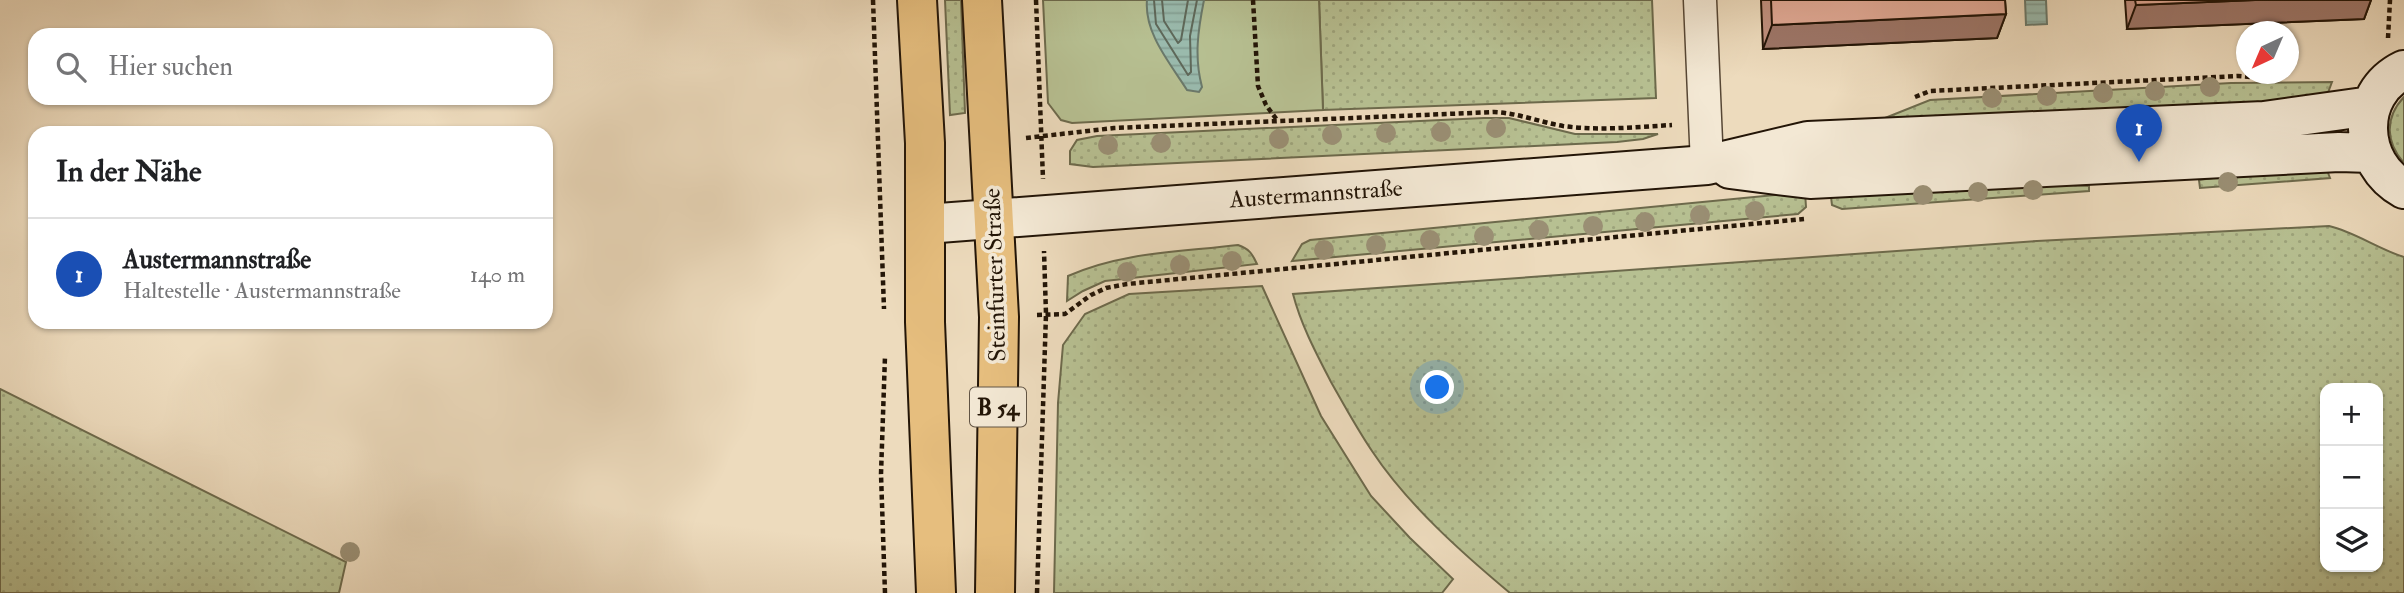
<!DOCTYPE html>
<html lang="de">
<meta charset="utf-8">
<style>
:root{--surface:#fff;--page:#f2f2f2;--text:#202124;--muted:#757577;--line:#e0e0e0;--accent:#8f2418}
body{margin:0;font-family:"IM FELL Double Pica",serif;background:var(--page);color:var(--text)}
.controls{position:absolute;right:21px;bottom:21px;display:grid;overflow:hidden;border-radius:14px;box-shadow:0 2px 5px #0004}
.controls button{width:63px;height:63px;display:grid;place-items:center;padding:0;border:0;border-bottom:2px solid var(--line);background:var(--surface);color:var(--text);font:35px sans-serif}
.compass{position:absolute;left:2236px;top:21px;width:63px;height:63px;border-radius:50%;background:var(--surface);box-shadow:0 2px 5px #0004;rotate:224deg}
.you{position:absolute;left:1438px;top:388px;width:24px;height:24px;margin:-18px;border:5px solid #fff;border-radius:50%;background:#1a73e8;box-shadow:0 0 0 10px #1a73e833}
.badge{display:grid;place-items:center;width:46px;height:46px;border-radius:50%;background:var(--accent);color:#fff;font-size:23px;font-weight:700}
.pin{position:absolute;translate:-50% -58px;filter:drop-shadow(0 2px 4px #0008)}
.pin::after{content:'';position:absolute;top:37px;width:24px;height:21px;background:inherit;clip-path:polygon(0 0,100% 0,50% 100%)}
.list{margin:0;padding:0;list-style:none}
h2{display:flex;justify-content:space-between;align-items:center;height:91px;margin:0;padding:0 28px;font-size:30px}
h2 small{font-size:23px;font-weight:400;color:var(--muted)}
.list li{display:grid;grid-template-columns:46px 1fr auto;gap:21px;align-items:center;box-sizing:border-box;height:112px;padding:0 28px;border-top:2px solid var(--line)}
.list b{display:block;font-size:26px;white-space:nowrap}
.list p{margin:0;font-size:23px;white-space:nowrap;color:var(--muted)}
.list em{font-size:23px;font-style:normal;color:var(--muted)}
.icon{flex:none;width:38px;height:38px;fill:none;stroke:currentColor;stroke-width:2;stroke-linecap:round;stroke-linejoin:round}
.map{position:relative;flex:none;width:2404px;height:593px;overflow:hidden}
.search{position:absolute;background:var(--surface);box-shadow:0 2px 5px #0004;left:28px;top:28px;width:525px;height:77px;display:flex;align-items:center;gap:18px;box-sizing:border-box;padding:0 24px;border-radius:21px;color:var(--muted);font-size:26px}
.panel{position:absolute;background:var(--surface);box-shadow:0 2px 5px #0004;left:28px;top:126px;width:525px;height:203px;border-radius:21px}
.map>svg:first-child{display:block}
.grass{fill:url(#grass-dots);stroke:#6d6a4c;stroke-width:2;fill-rule:evenodd}
.green{fill:#b7c092;stroke:#6d6a4c;stroke-width:2}
.water{fill:url(#water-rules);stroke:#6a796b;stroke-width:2}
.lines{fill:none;stroke-linecap:round;stroke-linejoin:round}
.shore{stroke:#5e685a;stroke-width:2}
.street-casing{stroke:#564634;stroke-width:35}
.secondary-casing{stroke:#231507;stroke-width:42}
.primary-casing{stroke:#231507;stroke-width:42}
.path{stroke:#231507;stroke-width:4.5;stroke-dasharray:5 3.5;stroke-linecap:butt}
.street{stroke:#f3e8d4;stroke-width:32}
.secondary{stroke:#f3e8d4;stroke-width:38}
.primary{stroke:#e6be7e;stroke-width:38}
.tree{fill:#9a8f74}
.wall{fill:#c19180;stroke:#231507;stroke-width:2}
.shaded-wall{fill:#9d7668;stroke:#231507;stroke-width:2}
.building{fill:#e0a995;stroke:#231507;stroke-width:2}
.labels{text-anchor:middle;dominant-baseline:central;stroke-width:7;stroke-linejoin:round;paint-order:stroke}
.shield{fill:#f3e8d4;stroke:#615444;stroke-width:2}
.shield-label{font-size:23px;font-weight:bold;fill:#231507}
.street-label{font-size:24px;fill:#231507;stroke:#f3e8d4}
</style>
<div class="map">
<svg width="2404" height="593" viewBox="0 0 2404 593">
<defs>
<pattern id="grass-dots" width="8" height="8" patternUnits="userSpaceOnUse" patternTransform="scale(1.75)"><rect width="8" height="8" fill="#b7c092"/><path d="M2 2h.1M6 6h.1" fill="none" stroke="#9da47c" stroke-width="1.8" stroke-linecap="round"/></pattern>
<pattern id="water-rules" width="6" height="5" patternUnits="userSpaceOnUse" patternTransform="scale(1.75)"><rect width="6" height="5" fill="#9abbae"/><path d="M0 2.5h6" fill="none" stroke="#84a094"/></pattern>
</defs>
<rect width="100%" height="100%" fill="#eddbbd"/>
<filter id="stains"><feTurbulence type="fractalNoise" baseFrequency=".00286" numOctaves="4"/><feColorMatrix values="0 0 0 0 .2 0 0 0 0 .09 0 0 0 0 .02 0 0 0 .5 -.17"/></filter>
<radialGradient id="worn" r=".72"><stop offset=".6" stop-color="#630" stop-opacity="0"/><stop offset="1" stop-color="#630" stop-opacity=".3"/></radialGradient>
<!-- grass -->
<path class="grass" d="M945 0H961L965 113 950 115Z
M1319 0H1652L1656 98 1323 110Z
M2332 82 2326 98 2320 100 1880 120 1930 100 2231 83Z
M2404 97V163C2386 143 2384 118 2404 97Z
M1484 118H1509L1575 134H1658L1643 139 1617 142 1093 167 1070 164V151L1077 140 1097 136Z
M2324 162 2330 178 2200 188 2199 180Z
M1966 180 2089 186V191L1842 209 1832 205 1830 189Z
M1805 192 1806 207 1798 214 1292 261 1302 244 1310 240Z
M2329 226C2355 232 2378 249 2404 257V593H1510C1462 553 1407 504 1372 451 1357 429 1344 405 1331 382 1316 353 1301 325 1293 294L2037 241ZM2325 388H2378V567H2325Z
M1238 245C1249 249 1252 253 1257 264L1105 281 1083 291 1067 301 1068 276C1121 252 1181 252 1238 245Z
M1262 286 1321 416 1371 496 1410 538 1453 579 1442 593H1054L1058 403 1063 345 1085 314 1129 294Z
M0 389 346 562 339 593H0Z"/>
<!-- green -->
<path class="green" d="M1043 0H1319L1323 110 1072 123 1061 120 1048 103Z"/>
<!-- water -->
<path class="water" d="M1147 0H1204C1198 30 1194 57 1202 87L1199 92 1187 90C1170 63 1144 33 1147 0Z
M2025 0H2046L2047 24 2026 25Z"/>
<g class="lines">
<!-- shore -->
<path class="shore" d="M1154 0 1156 24 1188 75 1191 72 1190 36 1197 0
M1162 0 1164 21 1178 43 1181 40 1188 0"/>
<defs>
<path id="street" d="M1700 0 1707 165"/>
<path id="secondary" d="M2404 70C2354 94 2358 164 2404 189
M1730 169 1810 179 2339 152 2371 153
M926 224 1707 165 1808 141 2264 121 2371 106"/>
<path id="primary" d="M917 0 925 143V322L936 593
M982 0 999 317 995 593"/>
</defs>
<!-- street casing -->
<use href="#street" class="street-casing"/>
<!-- secondary casing -->
<use href="#secondary" class="secondary-casing"/>
<!-- primary casing -->
<use href="#primary" class="primary-casing"/>
<!-- path -->
<path class="path" d="M873 0 884 309
M1036 0 1043 179
M1253 0 1258 86 1266 105 1277 120
M2388 38 2390 0
M1915 97 1930 91 2238 76 2276 79
M1026 138 1114 128 1494 112C1518 113 1539 122 1563 126 1599 131 1636 127 1672 125
M1037 315 1065 314 1091 295 1106 288 1127 284 1804 219
M885 593 881 474 885 356
M1037 593 1046 314 1044 251"/>
<!-- street -->
<use href="#street" class="street"/>
<!-- secondary -->
<use href="#secondary" class="secondary"/>
<!-- primary -->
<use href="#primary" class="primary"/>
</g>
<!-- trees -->
<g class="tree">
<circle cx="2210" cy="87" r="10"/>
<circle cx="2155" cy="91" r="10"/>
<circle cx="2103" cy="93" r="10"/>
<circle cx="2047" cy="96" r="10"/>
<circle cx="1992" cy="98" r="10"/>
<circle cx="1496" cy="128" r="10"/>
<circle cx="1441" cy="132" r="10"/>
<circle cx="1386" cy="133" r="10"/>
<circle cx="1332" cy="135" r="10"/>
<circle cx="1279" cy="139" r="10"/>
<circle cx="1161" cy="143" r="10"/>
<circle cx="1108" cy="145" r="10"/>
<circle cx="2228" cy="182" r="10"/>
<circle cx="2033" cy="190" r="10"/>
<circle cx="1978" cy="192" r="10"/>
<circle cx="1923" cy="195" r="10"/>
<circle cx="1755" cy="211" r="10"/>
<circle cx="1700" cy="215" r="10"/>
<circle cx="1645" cy="222" r="10"/>
<circle cx="1593" cy="226" r="10"/>
<circle cx="1539" cy="230" r="10"/>
<circle cx="1484" cy="236" r="10"/>
<circle cx="1430" cy="240" r="10"/>
<circle cx="1376" cy="245" r="10"/>
<circle cx="1324" cy="250" r="10"/>
<circle cx="1232" cy="261" r="10"/>
<circle cx="1180" cy="265" r="10"/>
<circle cx="1127" cy="272" r="10"/>
<circle cx="350" cy="552" r="10"/>
</g>
<!-- wall -->
<path class="wall" d="M1761 0H2005L2006 14 1997 38 1763 49Z
M2125 0H2371L2364 19 2127 29Z"/>
<!-- shaded-wall -->
<path class="shaded-wall" d="M2255 0H2371L2364 19 2127 29 2136 5Z
M2006 14 1997 38 1763 49 1772 25Z"/>
<!-- building -->
<path class="building" d="M1771 0H2005L2006 14 1772 25Z
M2135 0H2255L2136 5Z"/>
<g class="labels">
<!-- shield labels -->
<rect class="shield" x="970" y="387.5" width="56" height="39" rx="5"/>
<g class="shield-label">
<text x="998" y="407">B 54</text>
</g>
<!-- street labels -->
<g class="street-label">
<text transform="translate(1316 194) rotate(-4)">Austermannstraße</text>
<text transform="translate(995 275) rotate(-92)">Steinfurter Straße</text>
</g>
</g>
<rect width="100%" height="100%" filter="url(#stains)"/>
<rect width="100%" height="100%" fill="url(#worn)"/>
</svg>
<div class="controls">
<button>+</button>
<button>−</button>
<button><svg class="icon" aria-label="layers" viewBox="0 0 24 24"><path d="M12 4l9 5-9 5-9-5zM3 14l9 5 9-5"/></svg></button>
</div>
<svg class="compass" viewBox="-18 -18 36 36"><path d="M0-13l5 13h-10z" fill="#e53935"/><path d="M0 13l5-13h-10z" fill="#757577"/></svg>
<div class="you"></div>
<div class="pin badge" style="left:2139px;top:162px;background:#1a4fb4">1</div>
<div class="search"><svg class="icon" aria-label="search" viewBox="0 0 24 24"><circle cx="10" cy="10" r="6"/><path d="M15 15l6 6"/></svg>Hier suchen</div>
<section class="panel">
<h2>In der Nähe<small></small></h2>
<ul class="list">
<li><span class="badge" style="background:#1a4fb4">1</span><div><b>Austermannstraße</b><p>Haltestelle · Austermannstraße</p></div><em>140 m</em></li>
</ul>
</section>
</div>
